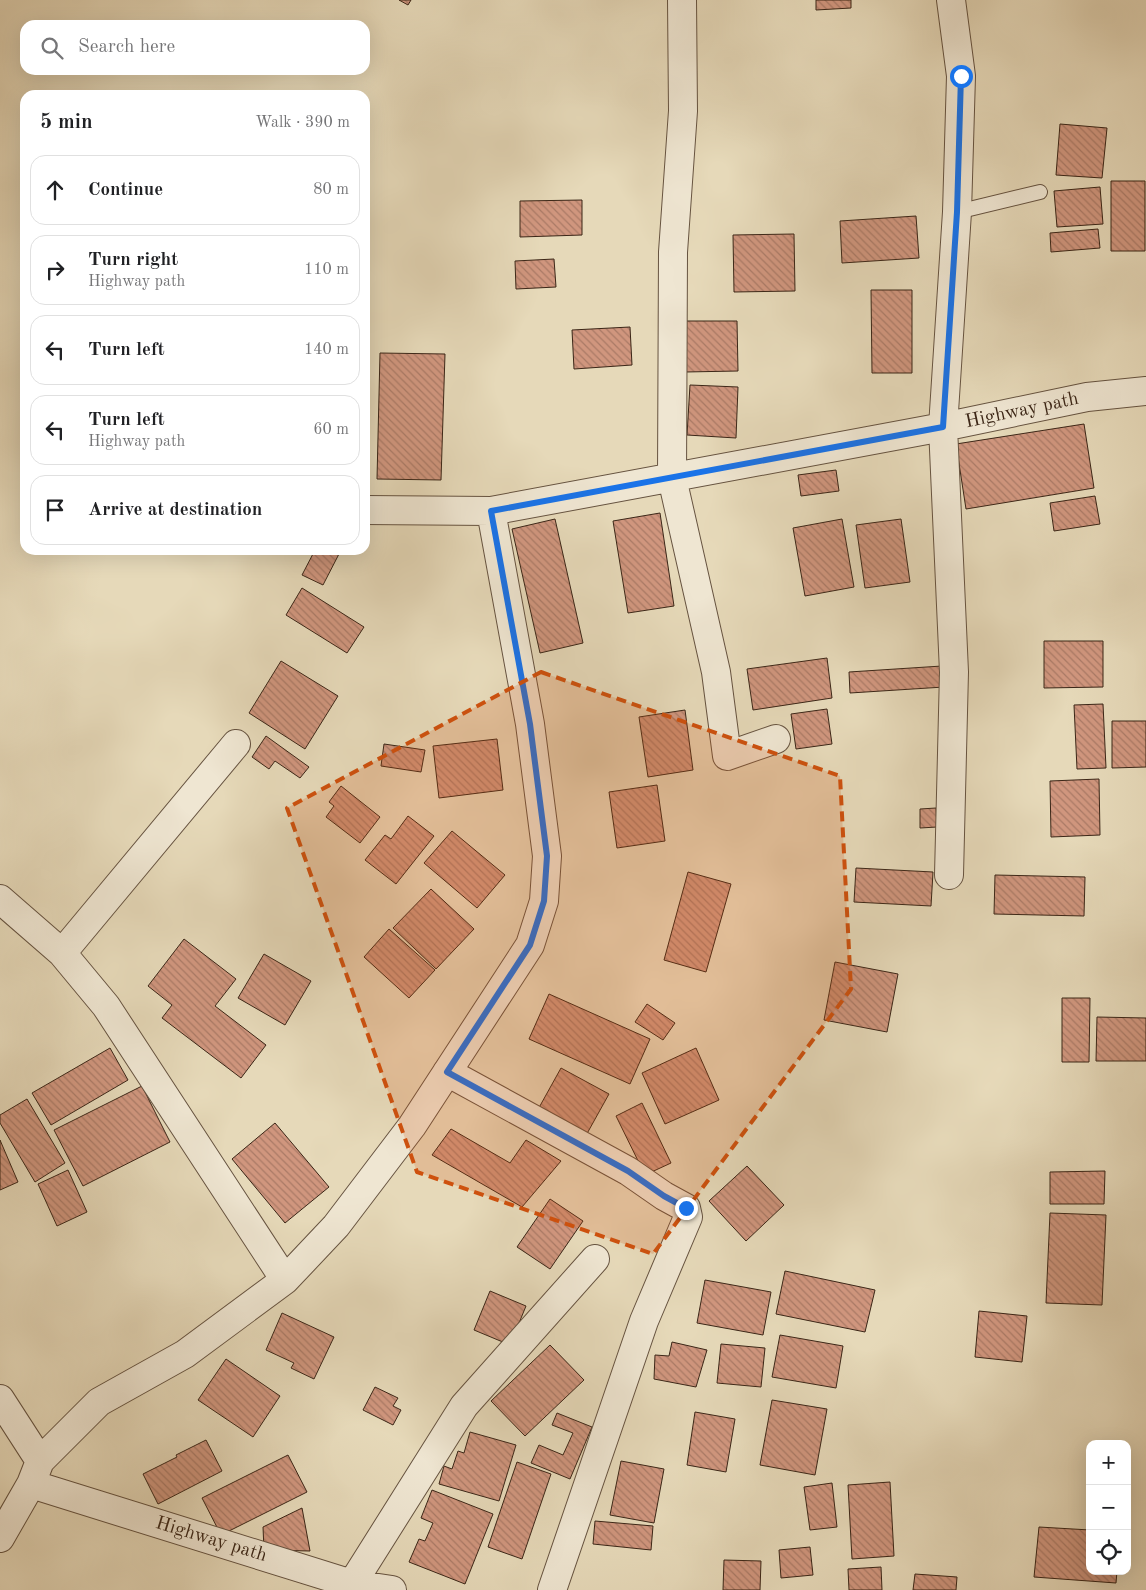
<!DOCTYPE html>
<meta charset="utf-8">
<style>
:root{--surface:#fff;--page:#f6f6f6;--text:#202124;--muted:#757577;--line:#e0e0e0}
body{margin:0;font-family:"Old Standard TT",serif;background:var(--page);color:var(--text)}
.controls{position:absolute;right:15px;bottom:15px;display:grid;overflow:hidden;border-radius:10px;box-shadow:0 5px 20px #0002}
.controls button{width:45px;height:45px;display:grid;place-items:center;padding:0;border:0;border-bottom:1px solid var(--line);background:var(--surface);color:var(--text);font:25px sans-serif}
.stop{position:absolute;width:15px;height:15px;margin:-11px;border:4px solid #1a73e8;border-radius:50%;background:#fff}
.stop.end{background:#1a73e8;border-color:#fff;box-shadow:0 1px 5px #0008}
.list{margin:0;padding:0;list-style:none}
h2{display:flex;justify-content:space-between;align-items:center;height:65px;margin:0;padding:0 20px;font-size:21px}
h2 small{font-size:16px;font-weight:400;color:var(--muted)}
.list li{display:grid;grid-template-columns:32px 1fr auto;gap:15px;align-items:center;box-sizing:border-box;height:70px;margin:0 10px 10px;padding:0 10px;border:1px solid var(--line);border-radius:15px}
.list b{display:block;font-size:19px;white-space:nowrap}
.list p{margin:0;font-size:16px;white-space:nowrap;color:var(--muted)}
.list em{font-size:16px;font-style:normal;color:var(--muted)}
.icon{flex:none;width:28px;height:28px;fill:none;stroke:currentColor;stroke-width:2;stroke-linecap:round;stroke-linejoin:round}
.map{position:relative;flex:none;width:1146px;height:1590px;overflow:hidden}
.search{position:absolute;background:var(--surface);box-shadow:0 5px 20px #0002;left:20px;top:20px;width:350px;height:55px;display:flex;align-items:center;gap:12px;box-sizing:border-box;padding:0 18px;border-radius:15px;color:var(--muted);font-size:19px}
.panel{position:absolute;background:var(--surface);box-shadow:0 5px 20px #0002;left:20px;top:90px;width:350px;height:465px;border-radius:15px}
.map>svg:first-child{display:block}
.building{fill:url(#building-back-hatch);stroke:#3b2617}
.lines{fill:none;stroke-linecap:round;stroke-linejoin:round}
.service-casing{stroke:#665340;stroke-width:16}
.minor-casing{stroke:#665340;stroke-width:30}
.service{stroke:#efe6d2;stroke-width:14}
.minor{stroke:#efe6d2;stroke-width:28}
.route{stroke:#1a73e8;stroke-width:6}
.marked{fill:#ce510e;fill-opacity:0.2;stroke:#ce510e;stroke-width:4;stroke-dasharray:10 6;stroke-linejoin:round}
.labels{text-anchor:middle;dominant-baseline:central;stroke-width:5;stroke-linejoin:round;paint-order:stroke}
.street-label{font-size:19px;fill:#3b2617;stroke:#efe6d2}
</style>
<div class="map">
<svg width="1146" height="1590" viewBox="0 0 1146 1590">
<defs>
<pattern id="building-back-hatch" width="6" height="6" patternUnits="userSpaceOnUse" patternTransform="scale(1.25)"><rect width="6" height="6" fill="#d0967e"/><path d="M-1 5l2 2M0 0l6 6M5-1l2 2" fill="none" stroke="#aa7a66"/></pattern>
</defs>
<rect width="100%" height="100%" fill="#e6d9b9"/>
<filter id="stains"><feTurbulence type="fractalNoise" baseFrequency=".004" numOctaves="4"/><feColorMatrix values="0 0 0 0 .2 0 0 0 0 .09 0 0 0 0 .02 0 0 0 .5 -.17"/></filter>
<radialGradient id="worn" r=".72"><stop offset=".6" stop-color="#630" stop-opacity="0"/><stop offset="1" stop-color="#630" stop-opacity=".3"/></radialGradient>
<!-- building -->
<path class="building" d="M399 0H411L408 5Z
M816 0H851V8L816 10Z
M1060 124 1107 128 1102 178 1056 175Z
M1111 181H1145V251H1111Z
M1100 187 1103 224 1057 227 1054 191Z
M582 200V235L520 237V201Z
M916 216 919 258 842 263 840 221Z
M1098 229 1100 248 1051 252 1050 233Z
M794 234 795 291 734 292 733 235Z
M554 259 556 287 516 289 515 261Z
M871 290H912V373H872Z
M685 321H737L738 371 685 372Z
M630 327 632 365 574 369 572 330Z
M380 353 445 354 441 480 377 479Z
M690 385 738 387 736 438 687 435Z
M1084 424 1094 488 966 509 956 444Z
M836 470 839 491 801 496 798 475Z
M1095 496 1100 524 1054 531 1050 503Z
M660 513 674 606 628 613 613 521Z
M555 519 583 643 540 653 512 529Z
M842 519 854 587 805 596 793 528Z
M901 519 910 582 865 588 856 525Z
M315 550H337L340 552 323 585 302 575Z
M302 588 364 627 347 653 286 615Z
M1044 641H1103V687L1044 688Z
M827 658 832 698 753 710 747 669Z
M281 661 338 696 305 749 249 713Z
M942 666 944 687 850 693 849 672Z
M1103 704 1106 768 1077 769 1074 705Z
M827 709 832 744 796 749 791 714Z
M685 710 693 770 648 777 639 717Z
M1112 721H1146V767L1112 768Z
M266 736 309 767 300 778 275 761 269 769 252 757Z
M497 739 503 790 439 798 433 746Z
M384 744 425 750 421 772 381 766Z
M1099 779 1100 835 1051 837 1050 781Z
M657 785 665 841 617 848 609 792Z
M341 786 380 817 360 843 326 817 334 806 329 802Z
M936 808 937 827 920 828V809Z
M408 816 434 836 396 884 365 860 385 835 391 839Z
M452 831 505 875 477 908 424 863Z
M856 868 933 872 931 906 854 902Z
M688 872 731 884 706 972 664 960Z
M995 875 1085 877 1084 916 994 914Z
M431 889 474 929 436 969 393 928Z
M389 929 435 970 409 998 364 957Z
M184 939 236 979 215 1006 266 1045 241 1078 162 1018 172 1005 148 986Z
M264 954 311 981 285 1025 238 998Z
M835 962 898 974 887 1032 824 1020Z
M549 994 650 1039 630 1084 529 1039Z
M1062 998H1090L1089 1062H1062Z
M647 1004 675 1023 663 1040 635 1022Z
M1097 1017 1146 1018V1061H1096Z
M110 1048 128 1080 51 1125 32 1093Z
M696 1048 719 1100 665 1124 642 1073Z
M561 1068 609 1094 584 1139 536 1113Z
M142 1086 170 1142 83 1186 54 1130Z
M27 1099 65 1163 35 1182 0 1123V1115Z
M642 1103 671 1163 645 1175 616 1116Z
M275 1123 329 1187 285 1223 232 1159Z
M451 1129 510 1163 526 1140 561 1161 522 1207 432 1155Z
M0 1140 18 1182 0 1190Z
M747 1166 784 1205 746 1241 709 1201Z
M68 1170 87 1212 57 1226 38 1184Z
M1105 1171 1104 1204H1050V1172Z
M550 1199 583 1221 550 1269 517 1247Z
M1050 1213 1106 1215 1102 1305 1046 1303Z
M785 1271 875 1290 865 1332 776 1314Z
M705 1280 771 1292 763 1335 697 1323Z
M490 1291 526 1306 510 1345 474 1330Z
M979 1311 1027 1316 1022 1362 975 1357Z
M282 1313 334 1337 314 1379 291 1368 294 1363 266 1350Z
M780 1335 843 1346 836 1388 772 1377Z
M672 1342 707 1350 696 1387 654 1379 655 1355 669 1356Z
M721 1344 765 1348 761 1387 717 1383Z
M550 1345 584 1380 525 1436 491 1401Z
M226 1359 280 1396 253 1437 198 1400Z
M375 1387 398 1398 393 1406 401 1410 393 1425 363 1410Z
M772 1400 827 1409 815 1475 760 1465Z
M695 1412 735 1419 726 1472 687 1465Z
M557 1413 592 1427 570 1479 531 1463 539 1445 563 1455 573 1433 552 1425Z
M470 1432 516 1445 499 1501 439 1484 444 1466 452 1469 458 1451 464 1453Z
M206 1440 222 1471 158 1504 143 1474 177 1457 176 1455Z
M288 1455 307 1492 221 1535 202 1498Z
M621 1461 664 1469 654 1523 610 1515Z
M517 1462 551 1474 522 1559 488 1547Z
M890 1482 894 1556 852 1559 848 1485Z
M832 1483 837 1527 810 1530 804 1487Z
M432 1490 493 1514 465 1584 409 1562 419 1539 425 1541 433 1523 421 1518Z
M302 1508 310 1551 264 1550 263 1527Z
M595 1521 653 1526 651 1550 593 1544Z
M1039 1527 1090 1530V1571H1117L1116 1583 1034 1577Z
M810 1547 813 1575 781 1578 779 1550Z
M724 1560 761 1561 760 1590H723Z
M881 1567 882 1590H849L848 1569Z
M915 1574 957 1577 956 1590H913Z"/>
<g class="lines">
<defs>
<path id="service" d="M957 212 1040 192"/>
<path id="minor" d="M682 0 683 111 673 252 672 478 716 672 727 756 776 739
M365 510 491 511 943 427 1087 397 1146 391
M949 875 954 672 943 427 957 212 961 76 951 0
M0 899 62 953 106 1006 285 1280
M62 953 236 744
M447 1072 628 1171 664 1196 686 1208 688 1217 644 1321 552 1590
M0 1399 40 1461
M31 1484 352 1584 392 1590
M0 1538 31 1484 40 1461 99 1402 185 1354 285 1280 336 1226 412 1126 530 945 544 901 547 856 530 724 491 511
M352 1584 464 1406 595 1259"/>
</defs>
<!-- service casing -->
<use href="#service" class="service-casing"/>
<!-- minor casing -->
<use href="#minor" class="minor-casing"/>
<!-- service -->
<use href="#service" class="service"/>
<!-- minor -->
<use href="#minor" class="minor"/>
</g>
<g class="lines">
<!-- route -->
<path class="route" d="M686 1208 664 1196 628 1171 447 1072 530 945 544 901 547 856 530 724 491 511 943 427 957 212 961 76"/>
</g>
<!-- marked area -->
<path class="marked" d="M541 672 840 776 851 989 653 1254 417 1172 287 808Z"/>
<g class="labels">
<!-- street labels -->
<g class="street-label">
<text transform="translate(1022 411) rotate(-12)">Highway path</text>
<text transform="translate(211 1540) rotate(17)">Highway path</text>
</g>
</g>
<rect width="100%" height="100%" filter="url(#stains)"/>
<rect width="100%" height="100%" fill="url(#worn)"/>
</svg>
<div class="controls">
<button>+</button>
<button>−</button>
<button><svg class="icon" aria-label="locate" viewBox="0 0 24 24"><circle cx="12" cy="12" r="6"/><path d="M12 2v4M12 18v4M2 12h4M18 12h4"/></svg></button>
</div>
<div class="stop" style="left:961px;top:76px"></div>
<div class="stop end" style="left:686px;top:1208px"></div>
<div class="search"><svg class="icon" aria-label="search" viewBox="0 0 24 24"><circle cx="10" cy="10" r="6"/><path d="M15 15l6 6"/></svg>Search here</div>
<section class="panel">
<h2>5 min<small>Walk · 390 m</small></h2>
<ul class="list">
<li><svg class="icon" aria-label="ahead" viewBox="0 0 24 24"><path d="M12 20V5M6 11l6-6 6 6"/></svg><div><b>Continue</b></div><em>80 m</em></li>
<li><svg class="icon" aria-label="right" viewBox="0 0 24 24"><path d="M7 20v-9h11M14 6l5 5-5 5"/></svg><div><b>Turn right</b><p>Highway path</p></div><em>110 m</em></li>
<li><svg class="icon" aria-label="left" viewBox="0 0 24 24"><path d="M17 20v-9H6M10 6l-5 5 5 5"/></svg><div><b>Turn left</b></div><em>140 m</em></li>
<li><svg class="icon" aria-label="left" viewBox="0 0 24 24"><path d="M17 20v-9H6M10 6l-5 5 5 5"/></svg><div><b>Turn left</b><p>Highway path</p></div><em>60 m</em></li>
<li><svg class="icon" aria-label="arrive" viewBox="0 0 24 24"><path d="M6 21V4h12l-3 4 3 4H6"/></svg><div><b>Arrive at destination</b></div></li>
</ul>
</section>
</div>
